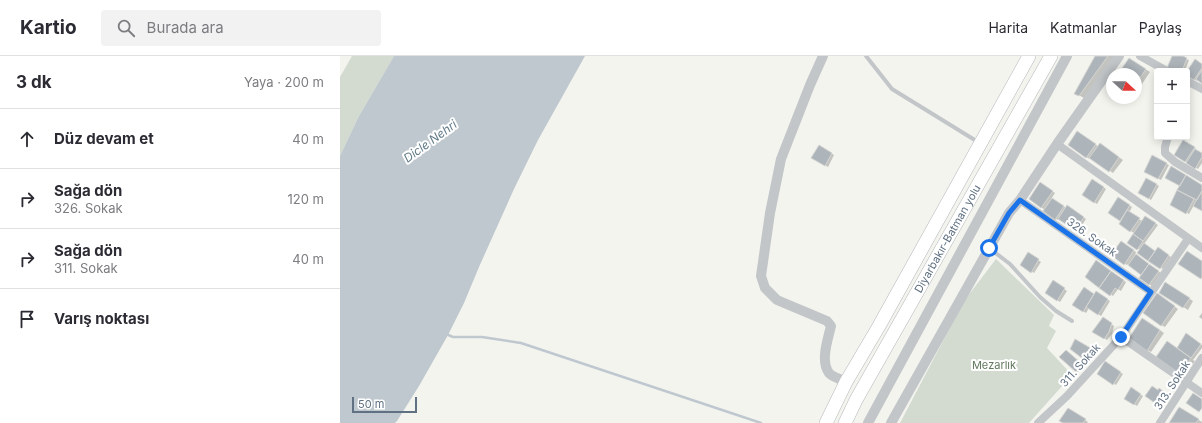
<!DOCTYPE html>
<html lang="tr">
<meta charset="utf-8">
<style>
:root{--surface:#fff;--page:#f2f2f3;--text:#2b2b33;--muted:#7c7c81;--line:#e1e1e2}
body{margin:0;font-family:Inter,sans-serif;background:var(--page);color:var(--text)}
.controls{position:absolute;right:12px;top:12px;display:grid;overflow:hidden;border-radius:4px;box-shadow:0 2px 10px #0003}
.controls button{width:36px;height:36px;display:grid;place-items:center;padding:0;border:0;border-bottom:1px solid var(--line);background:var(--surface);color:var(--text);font:20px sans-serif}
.compass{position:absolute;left:766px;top:12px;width:36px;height:36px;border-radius:50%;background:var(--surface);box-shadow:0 2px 10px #0003;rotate:111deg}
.scale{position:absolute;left:12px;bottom:10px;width:65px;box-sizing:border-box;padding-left:4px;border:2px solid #607183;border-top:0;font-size:11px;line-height:14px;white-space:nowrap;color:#607183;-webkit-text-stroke:3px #fff;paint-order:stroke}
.stop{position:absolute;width:12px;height:12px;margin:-9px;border:3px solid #1a73e8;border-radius:50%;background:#fff}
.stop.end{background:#1a73e8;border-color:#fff;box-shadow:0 1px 4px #0008}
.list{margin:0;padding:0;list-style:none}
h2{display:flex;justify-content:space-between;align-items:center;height:52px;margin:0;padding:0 16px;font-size:17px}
h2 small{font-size:13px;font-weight:400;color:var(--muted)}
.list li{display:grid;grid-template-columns:26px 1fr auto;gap:12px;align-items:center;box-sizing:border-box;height:60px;padding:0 16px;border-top:1px solid var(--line)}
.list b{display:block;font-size:15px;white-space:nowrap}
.list p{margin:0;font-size:13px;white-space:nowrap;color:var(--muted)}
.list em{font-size:13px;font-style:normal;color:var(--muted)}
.icon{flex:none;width:22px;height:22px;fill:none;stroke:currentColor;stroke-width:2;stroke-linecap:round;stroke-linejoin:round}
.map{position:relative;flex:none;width:862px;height:367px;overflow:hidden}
header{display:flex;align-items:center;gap:24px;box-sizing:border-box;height:56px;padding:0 20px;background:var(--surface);border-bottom:1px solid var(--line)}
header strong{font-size:19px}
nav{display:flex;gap:22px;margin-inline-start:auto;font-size:14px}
.search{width:280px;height:36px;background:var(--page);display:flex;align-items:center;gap:10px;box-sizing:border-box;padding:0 14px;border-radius:4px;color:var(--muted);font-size:15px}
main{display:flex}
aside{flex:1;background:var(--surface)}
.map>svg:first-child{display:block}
.green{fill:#d3dbd0}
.water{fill:#bec8ce}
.shadow{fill:#0003}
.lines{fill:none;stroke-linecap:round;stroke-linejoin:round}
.stream{stroke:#bec8ce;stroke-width:2.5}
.building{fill:#adb4ba;stroke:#d5d5d2}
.trunk-casing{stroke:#b4b8bb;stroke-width:14}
.service{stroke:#c2c6c9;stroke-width:4}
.minor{stroke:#c2c6c9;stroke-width:8}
.tertiary{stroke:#c2c6c9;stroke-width:10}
.trunk{stroke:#fff;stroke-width:13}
.route{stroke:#1a73e8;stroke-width:5}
.labels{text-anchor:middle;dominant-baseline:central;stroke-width:4;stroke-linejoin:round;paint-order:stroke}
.street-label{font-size:11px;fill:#607183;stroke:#fff}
.park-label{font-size:11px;fill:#63795f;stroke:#fff}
.water-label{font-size:12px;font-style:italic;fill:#607a88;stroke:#fff}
</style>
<header>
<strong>Kartio</strong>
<div class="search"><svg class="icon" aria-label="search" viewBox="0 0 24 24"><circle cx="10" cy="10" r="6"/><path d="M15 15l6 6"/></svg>Burada ara</div>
<nav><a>Harita</a><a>Katmanlar</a><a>Paylaş</a></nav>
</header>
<main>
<aside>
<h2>3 dk<small>Yaya · 200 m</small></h2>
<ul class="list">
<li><svg class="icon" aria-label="ahead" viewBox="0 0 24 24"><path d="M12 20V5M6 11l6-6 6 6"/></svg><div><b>Düz devam et</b></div><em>40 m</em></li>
<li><svg class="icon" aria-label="right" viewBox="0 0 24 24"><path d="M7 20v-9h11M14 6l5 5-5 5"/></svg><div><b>Sağa dön</b><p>326. Sokak</p></div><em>120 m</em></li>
<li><svg class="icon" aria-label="right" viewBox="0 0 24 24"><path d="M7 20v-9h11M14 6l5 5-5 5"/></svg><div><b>Sağa dön</b><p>311. Sokak</p></div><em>40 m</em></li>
<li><svg class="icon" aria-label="arrive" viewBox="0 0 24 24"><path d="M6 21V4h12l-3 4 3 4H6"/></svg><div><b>Varış noktası</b></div></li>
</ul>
</aside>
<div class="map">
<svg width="862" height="367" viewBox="0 0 862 367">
<rect width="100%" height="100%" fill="#f4f4ef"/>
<!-- green -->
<path class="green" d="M12 0H54L19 60 0 100V21Z
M656 203 714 259 709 270 716 275 707 292 732 319 689 367H560L624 245Z"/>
<!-- water -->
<path class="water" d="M54 0H245L198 84 174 133 139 211 124 247 108 279 79 330 57 365 55 367H0V100L19 60Z"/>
<!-- shadow -->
<path class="shadow" d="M756 0H774L744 42 735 37Z
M833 0 849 4 845 15H836Z
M789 3 810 16 798 34 796 32V18H780Z
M862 9V26L858 23 857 25 847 18V16Z
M742 79 759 91H764L783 104 773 117 751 102 750 103 746 101Z
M843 85 856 93V94L862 98V107L858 113 835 99Z
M479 90 494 99 488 111 472 102Z
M812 101 829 109 821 124 805 115Z
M807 123 819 130 811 144 799 137Z
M752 124 766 133 757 148 743 139Z
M703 129 715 137 711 143 726 152H730L746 163 738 175 719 162 718 164 716 163 701 151Z
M841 130H862V154L854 149 849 158 831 148 842 136Z
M778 142 792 151 789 157 802 165 805 161 818 169 804 188 816 196 818 192 831 201 823 213 798 196 800 194 788 186 794 177 780 168 782 164 769 156Z
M783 187 796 196 795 199 821 217 812 230 800 222 803 218 788 208 787 209 785 208Z
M688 198 701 206 694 217 681 209Z
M774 218 786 226 781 235 778 233 773 240 760 231Z
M713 226 727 235 720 246 706 237Z
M826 228 853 245 848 254 820 236Z
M744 232 755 239 756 237 770 245 761 260 749 252 746 257 733 249Z
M821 241 838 253 825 271 821 269Z
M862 257V263L859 261Z
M763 262 774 270 772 278 767 284 754 276Z
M807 265 824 277 811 296 807 294Z
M846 279 862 289V292L853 304 855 305 844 320 840 317 838 293Z
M735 284 756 296 750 307 731 293Z
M728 296 744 310 739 316 736 315Z
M766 307 783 318 776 329 758 318Z
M791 333 803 340 797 350 785 342Z
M819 334 829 340 822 351 807 340Z
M840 352 862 366V367H830Z
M729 353 748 366 747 367H724Z"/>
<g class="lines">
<!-- stream -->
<path class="stream" d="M106 278 113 281H142L181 287 421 367"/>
</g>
<!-- building -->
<path class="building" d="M755 0H768L739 40 734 38Z
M832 0H843L847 2 842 15H835L827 12Z
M789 2 806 13 796 28V18H778Z
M855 3 862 8V12L854 24 847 20V15Z
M862 14V28L856 23Z
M737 75 756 88 746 102 728 89Z
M843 84 855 91 845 106 834 99Z
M760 87 779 101 769 116 749 102Z
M479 89 492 97 485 110 471 102Z
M855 93 862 97V101L855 113 846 107Z
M812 99 827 107 818 123 804 116Z
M831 110 846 119 840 130 825 122Z
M846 119 862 129V135L857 144 837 134Z
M806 122 817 128 809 143 798 137Z
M752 123 764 131 754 147 742 139Z
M700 126 713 135 701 152 689 143Z
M837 134 854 143 846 158 830 149Z
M862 135V155L853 150Z
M778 141 790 149 780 165 768 157Z
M712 142 724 150 715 164 703 155Z
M727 149 744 161 735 174 718 163Z
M787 154 800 162 790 176 779 168Z
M805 160 816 167 803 185 793 178Z
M793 178 803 185 797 194 787 187Z
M781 185 794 194 784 209 771 199Z
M804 187 815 195 808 205 797 197Z
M818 191 829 199 820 213 808 205Z
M847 195 862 205V221L861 223 838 208Z
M688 196 699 203 691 217 680 209Z
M796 198 809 208 801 219 788 209Z
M756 204 771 215 759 232 745 221Z
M809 208 819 215 809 229 799 222Z
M771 215 784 224 778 234 775 232 770 240 759 232Z
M713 224 725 232 717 245 705 237Z
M825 226 850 242 843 252 819 237Z
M744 231 754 238 743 256 732 249Z
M756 235 768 243 758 259 746 251Z
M817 237 835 250 821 270 803 257Z
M763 261 772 267 769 276 764 283 752 276Z
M802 262 820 274 807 295 789 282Z
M846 277 861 288 851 302 837 292Z
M735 283 754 294 747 306 730 293Z
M827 285 851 302 840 318 816 301Z
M726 294 742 308 736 316 719 301Z
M765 305 781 316 773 329 757 318Z
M812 330 818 334 819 332 827 338 819 350 805 340Z
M791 331 801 338 794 349 784 343Z
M853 337 862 343V352L859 356 846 347Z
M839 351 859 363 856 367H829Z
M728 352 746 363 743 367H723L719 365Z"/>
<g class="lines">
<defs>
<g id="trunk">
<path d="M486 367 506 326 539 270 689 0"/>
<path id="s1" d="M505 367 516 344 711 0"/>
</g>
</defs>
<!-- trunk casing -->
<use href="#trunk" class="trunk-casing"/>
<!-- service -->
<path class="service" d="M526 0 552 33 638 86
M649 192 670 208 700 241 716 255 732 265"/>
<!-- minor -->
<path class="minor" d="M800 0 827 15
M847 25 862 33
M828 81 825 91V97L835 106 862 122
M717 88 862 192
M680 144 811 236
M781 281 862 337
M698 367 727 340 781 281 848 183
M820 367 862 302"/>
<!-- tertiary -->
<path class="tertiary" d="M483 0 470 29 441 103 430 157 421 220 425 232 437 244 487 265 491 270C488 283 480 305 489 317 492 321 501 323 506 326
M528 367 727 0
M551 367 669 157 680 144 717 88 779 0"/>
<!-- trunk -->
<use href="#trunk" class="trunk"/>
</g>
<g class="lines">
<!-- route -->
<path class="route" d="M649 192 669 157 680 144 811 236 781 281"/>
</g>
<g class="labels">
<!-- street labels -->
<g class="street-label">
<text transform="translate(752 181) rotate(35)">326. Sokak</text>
<text stroke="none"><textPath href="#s1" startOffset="211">Diyarbakır-Batman yolu</textPath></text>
<text transform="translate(740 309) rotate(-48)">311. Sokak</text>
<text transform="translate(832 329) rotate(-57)">313. Sokak</text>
</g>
<!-- park labels -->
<g class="park-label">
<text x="654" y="309">Mezarlık</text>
</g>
<!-- water labels -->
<g class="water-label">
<text transform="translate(90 85) rotate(-36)">Dicle Nehri</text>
</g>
</g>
</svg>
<div class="controls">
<button>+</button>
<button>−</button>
</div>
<svg class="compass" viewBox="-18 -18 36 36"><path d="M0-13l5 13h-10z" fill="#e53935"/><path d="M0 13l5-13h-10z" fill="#7c7c81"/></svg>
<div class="scale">50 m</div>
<div class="stop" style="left:649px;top:192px"></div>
<div class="stop end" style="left:781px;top:281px"></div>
</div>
</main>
